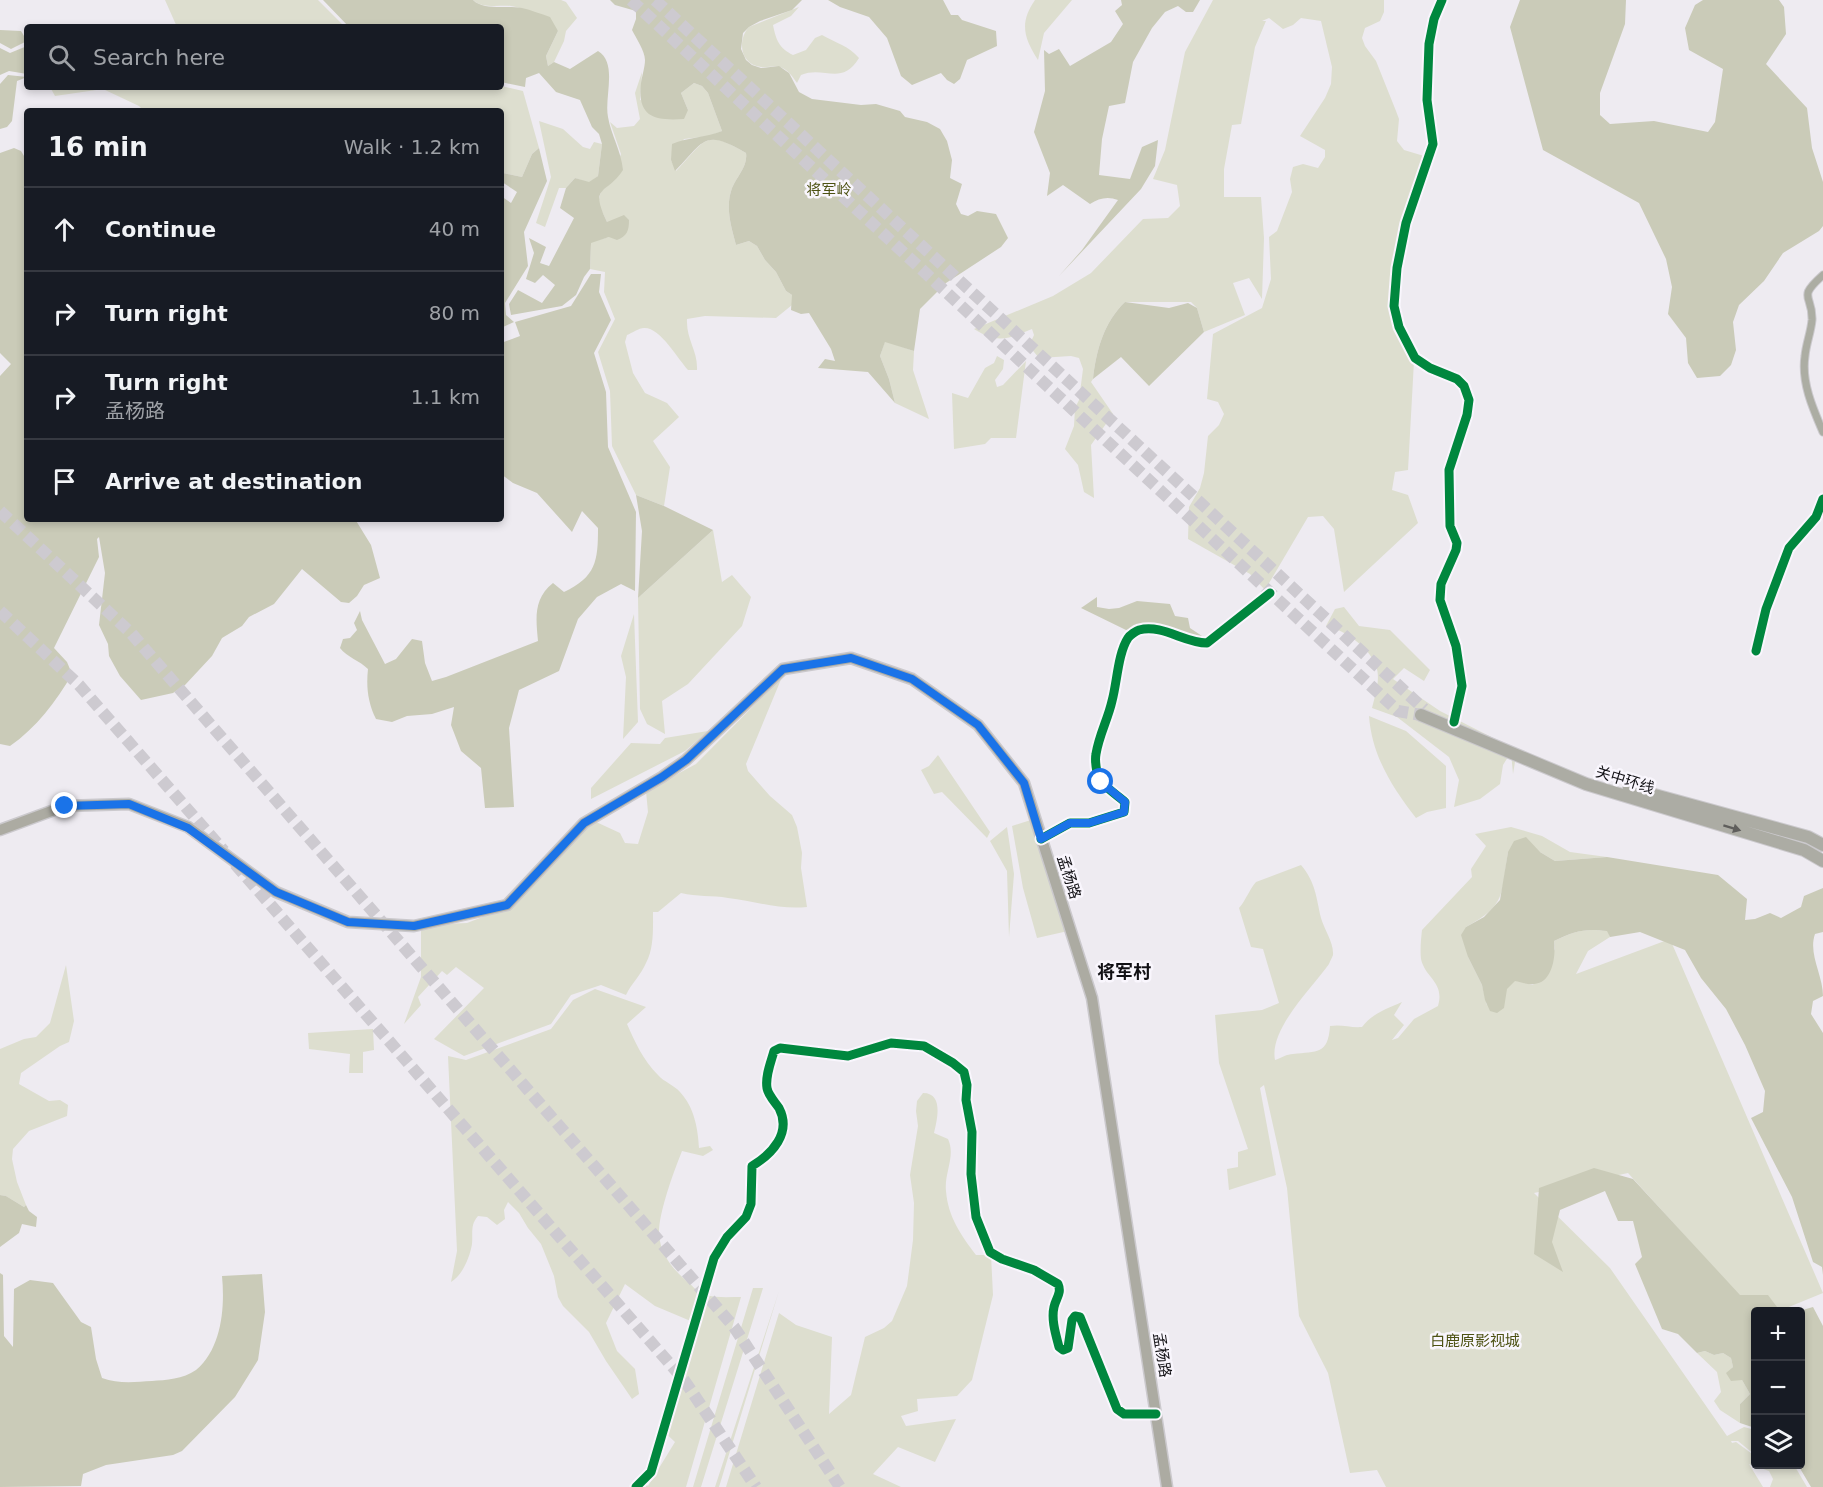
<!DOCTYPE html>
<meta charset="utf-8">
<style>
:root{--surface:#171b24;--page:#20242c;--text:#f1f3f6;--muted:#9ea1a6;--line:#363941}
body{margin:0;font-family:"DejaVu Sans","Noto Sans SC",sans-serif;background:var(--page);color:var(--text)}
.controls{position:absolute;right:18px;bottom:18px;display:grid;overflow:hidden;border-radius:6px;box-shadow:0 3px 9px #0003}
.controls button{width:54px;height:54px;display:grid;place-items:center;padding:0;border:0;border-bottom:2px solid var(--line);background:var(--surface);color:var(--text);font:30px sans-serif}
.stop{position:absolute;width:18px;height:18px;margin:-14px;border:4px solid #1a73e8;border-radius:50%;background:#fff}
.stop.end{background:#1a73e8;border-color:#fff;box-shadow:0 2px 6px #0008}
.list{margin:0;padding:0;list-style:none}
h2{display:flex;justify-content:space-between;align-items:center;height:78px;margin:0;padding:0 24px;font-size:26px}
h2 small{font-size:20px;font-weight:400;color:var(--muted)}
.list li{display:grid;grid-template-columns:39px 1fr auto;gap:18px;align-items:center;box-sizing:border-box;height:84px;padding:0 24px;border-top:2px solid var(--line)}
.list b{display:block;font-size:22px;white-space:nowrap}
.list p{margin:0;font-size:20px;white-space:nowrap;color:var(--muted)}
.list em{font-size:20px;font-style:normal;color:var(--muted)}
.icon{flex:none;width:33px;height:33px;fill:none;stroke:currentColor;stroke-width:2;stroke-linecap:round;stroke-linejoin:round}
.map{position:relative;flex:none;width:1823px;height:1487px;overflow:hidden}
.search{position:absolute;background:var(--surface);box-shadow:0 3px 9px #0003;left:24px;top:24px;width:480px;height:66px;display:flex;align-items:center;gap:15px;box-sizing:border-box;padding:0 21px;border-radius:6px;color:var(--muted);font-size:22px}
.panel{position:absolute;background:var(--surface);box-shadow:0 3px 9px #0003;left:24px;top:108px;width:480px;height:414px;border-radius:6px}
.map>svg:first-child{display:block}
.green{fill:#dddecf}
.forest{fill:#cacbb8}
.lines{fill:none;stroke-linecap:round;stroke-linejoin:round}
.trunk-tunnel{stroke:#cdcad0;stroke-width:12;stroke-dasharray:12 6;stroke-linecap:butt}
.motorway-tunnel{stroke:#cdcad0;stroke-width:12;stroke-dasharray:12 6;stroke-linecap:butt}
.minor-casing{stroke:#cbc9cd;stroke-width:9}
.secondary-casing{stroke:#cbc9cd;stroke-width:13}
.trunk-casing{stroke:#cbc9cd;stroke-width:14}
.minor{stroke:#acada3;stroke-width:7}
.secondary{stroke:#acaba2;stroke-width:10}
.trunk{stroke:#acaca4;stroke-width:12}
.cycleway-casing{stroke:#f9f6fd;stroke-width:13}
.cycleway{stroke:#00873e;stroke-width:9}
.oneway{fill:#5f5e5c}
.route{stroke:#1a73e8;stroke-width:8}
.labels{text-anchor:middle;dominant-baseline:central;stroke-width:5;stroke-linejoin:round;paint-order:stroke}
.park-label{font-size:15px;fill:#4d5213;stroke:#f9f6fd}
.street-label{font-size:15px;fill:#121115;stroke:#f9f6fd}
.quarter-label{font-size:18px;font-weight:bold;fill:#121115;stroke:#f9f6fd}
</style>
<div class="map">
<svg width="1823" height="1487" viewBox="0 0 1823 1487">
<rect width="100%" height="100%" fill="#eeebf1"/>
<!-- green -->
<path class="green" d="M165 0H318L345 27H177Z
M473 0H561L566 2 577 18 566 31 564 41 554 62 548 66 546 56 558 31C543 21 529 8 511 6 498 5 483 9 473 0Z
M1035 0H1072L1044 33 1038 60C1024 38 1019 23 1035 0Z
M1213 0H1384V12L1380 21 1365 28 1362 38 1365 46 1376 61 1396 111 1399 119 1397 141 1404 150 1424 156 1399 225 1390 294 1391 314 1414 361 1408 470 1395 472 1392 490 1408 495 1418 523 1344 592 1334 529 1323 516 1308 517 1265 590 1250 574 1188 539 1189 507 1200 488 1204 473 1208 436 1219 425 1224 414 1218 402 1207 399 1213 334 1262 308 1271 279 1269 237 1277 231 1292 192 1290 179 1293 167 1303 164 1318 168 1325 157V150L1300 136 1325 98 1331 84 1332 67 1321 21 1301 18 1293 25 1283 29 1269 18 1262 21H1266L1255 47 1241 124 1232 125 1224 169V197H1261L1264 238 1262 299 1249 278 1233 283 1245 315 1204 332 1197 308 1191 302H1125C1104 322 1096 351 1093 379L1091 382 1113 414 1091 445 1094 498 1084 492 1078 465 1065 449 1074 426 1075 408 1079 400 1083 369 1079 358 1071 356 1039 358 1029 346 1034 335 1032 329C1009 339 997 344 974 329L1053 296 1091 273 1143 219 1168 218 1180 206 1177 185 1153 179 1165 150 1185 52Z
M799 7 791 16 773 25C776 40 779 48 793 55L806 50 815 38 822 35C836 43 849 46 859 58 841 87 824 65 801 75L797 83C793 77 787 69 780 67 774 65 767 68 761 67 740 65 737 40 749 27Z
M642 72 640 100 688 110 681 93 694 83 702 86 708 93 722 131 710 136 684 139 671 160 676 171C706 140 704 128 746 153 748 166 737 176 732 188 725 207 731 226 736 245L749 241 757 246 765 260 776 272 786 291 792 295V305L776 318 705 316 687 319C686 340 698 350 697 370H688C678 359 660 327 644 328 639 328 632 333 627 335L625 342 633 373 645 393 667 403 679 417 653 441 670 467 664 506 636 495 612 446 610 391 598 352 615 319 604 292 605 272 590 269 591 242 609 237 607 222 598 203 601 191 610 184 621 154 610 122 617 128 634 126 640 119 635 93Z
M501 86 523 91 539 148 532 154 522 177 503 173 501 183V111H144L139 106 103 89 55 96 50 87Z
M539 121 563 129 583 147 590 149 594 142 602 144 598 176 589 183 575 178 566 188H559L545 227 536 223 551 177Z
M885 341 914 351 913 370 929 419 895 403 889 379 880 356Z
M997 356 1004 360 1003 369 995 380 997 387 1003 385 1026 361 1016 438H991L985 444 954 449 952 393 968 398 985 368 994 363Z
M713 530 722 582 732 575 751 597 742 626 688 684 662 701 665 734 647 724 640 709 638 598Z
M1344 607 1359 626 1390 630 1430 670 1424 681 1404 668 1393 679 1440 711 1517 750 1513 774 1511 752 1503 765 1500 784 1480 799 1454 807 1459 780 1449 757 1397 717 1372 708C1375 696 1381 679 1376 666 1369 647 1345 630 1326 626L1335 609Z
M634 614 638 722 623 739 626 677 621 656Z
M782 677 746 764 748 771 770 796 792 815 797 827 802 853 801 868 807 907C780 910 754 901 728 898 712 895 697 897 681 893L658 912H653C653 928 654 949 646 963 641 975 631 984 626 995L601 985 571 995 551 1024 464 1056 434 1039 484 988 456 967 447 975 442 971 418 997 421 1005 404 1024 421 977V925L467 923 498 911 587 825 594 821 620 833 625 843 638 844 648 812 646 791 696 764Z
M1369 716 1406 731 1446 766V808L1427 812 1416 818C1392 787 1372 756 1369 716Z
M708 731 685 751 591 799V788L631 743 660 744 665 738Z
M938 755 990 832 987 838 942 792 934 794 921 770 929 766Z
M1034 819 1068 931 1037 938 1023 888 1012 826Z
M1007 827 1014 874 1009 937 1007 871 990 841Z
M1511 827 1542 836 1570 852 1607 857 1555 861 1540 852H1508C1501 894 1507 905 1466 927L1468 957 1482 985 1487 1005 1515 980 1533 985 1555 949 1554 941C1575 931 1583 928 1608 931L1610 937 1588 951 1576 974 1670 939 1823 1293 1779 1311 1756 1312 1755 1313 1628 1173 1534 1193 1610 1268 1727 1436 1744 1427 1755 1430V1455L1738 1441H1731L1732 1443 1736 1442 1755 1456 1756 1464 1794 1465 1807 1487H1770L1773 1479 1769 1471 1749 1464 1763 1487H1386L1377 1470 1350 1473 1328 1373 1299 1316 1287 1188 1264 1085 1260 1088 1276 1175 1229 1190 1227 1169 1238 1167V1152L1248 1149 1219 1063 1215 1015 1262 1010 1279 1003 1263 949 1251 947 1239 908C1246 900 1249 890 1256 882L1301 865C1316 883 1316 897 1321 918 1324 929 1334 943 1333 955 1332 958 1330 961 1329 964 1312 988 1269 1029 1275 1060 1281 1058 1287 1054 1293 1054 1317 1051 1328 1055 1330 1026 1342 1024 1350 1028 1362 1027 1373 1013 1386 1009 1402 1002L1394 1015 1404 1025 1392 1040 1398 1038 1414 1019 1438 1006C1445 982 1425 978 1421 959 1420 950 1421 939 1422 930L1472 877 1471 869 1486 846 1475 834Z
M66 965 74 1021 69 1042 60 1046 21 1073 19 1084 49 1101 60 1100 68 1105 67 1116 29 1131 13 1149 12 1159 17 1182 26 1205 24 1207 6 1196 0 1195V1049L24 1039 36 1037 50 1023Z
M595 989 646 1007 627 1024C635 1042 643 1060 658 1075 664 1082 674 1085 680 1092 694 1107 698 1128 699 1148L710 1146 713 1150 703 1156 682 1151C674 1171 658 1214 659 1235 661 1257 675 1271 690 1284 695 1288 698 1293 705 1295 716 1298 729 1297 741 1297L686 1487H630L638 1479 648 1486 675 1442 660 1428 693 1322 655 1306 625 1284 606 1323 617 1351 635 1369 639 1394 632 1399 606 1361 589 1332 563 1306 558 1297 554 1276 541 1244 528 1228 519 1213 508 1202 504 1210 505 1219 497 1225 487 1217 478 1216C470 1225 473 1233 472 1244 470 1257 462 1276 451 1282L457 1251 448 1056 466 1060 551 1029 573 1000Z
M373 1029 374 1050 363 1052V1073H349L350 1054 309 1049 308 1033Z
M923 1093C944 1093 937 1120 934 1133L948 1139C956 1156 944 1173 946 1191 948 1217 961 1235 976 1255H991L993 1295 972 1380 957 1396 917 1399 918 1411 901 1416 906 1426 956 1419 935 1462 898 1447 873 1474 901 1487H726L779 1313 796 1325 832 1337 829 1414 851 1395 865 1337 884 1328 892 1321 907 1286 913 1240 914 1203 910 1175 918 1126 916 1111 917 1101Z
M753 1288H763L701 1487H693Z
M779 1291 719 1487H715Z
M1705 1351 1714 1355 1723 1353 1731 1358 1733 1367 1727 1373 1742 1380 1750 1394 1740 1404V1423L1720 1410 1714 1401 1721 1392 1717 1372 1697 1353Z"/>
<!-- forest -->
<path class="forest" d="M323 0H473C484 11 507 5 522 8 531 10 541 14 550 17L558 31 546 56 548 66 554 62 570 69 598 51C618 63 604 97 608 117 611 135 621 150 623 170 606 196 589 184 607 222L624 215 629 220C629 231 627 236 617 240L609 237 591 243 590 269 584 277 576 295 562 306 511 315 509 304 518 290 542 303 555 285 543 275 535 283 526 279 534 253 529 238 546 247 540 263 549 266 574 218 560 208 566 188 575 178 589 182 598 176 602 144 599 134 592 127 580 100 556 92 539 73 526 78 525 87 501 82V27H349Z
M610 0H802L792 10 760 21 749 27 743 33 741 49 746 60 752 65 761 68 779 66 789 73 799 92 812 99 861 105 876 104 900 111 905 117 927 122 940 129 947 141 952 160 950 178 962 184 956 204 961 214 968 216 977 211 996 214 1008 238 1001 247 946 283 920 309 914 351 885 342 880 356 889 379 895 403 868 372 818 368 825 359 835 361 831 349 809 313 801 314 791 310 792 295 786 291 776 272 765 260 757 246 749 241 736 245C731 226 725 207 732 188 737 176 748 166 746 153 703 128 705 141 675 171L671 160 672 144C688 137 705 138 722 131L708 93 702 86 694 83 681 93 688 110 684 119C654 121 637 117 641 83 642 76 645 67 645 60 645 51 636 38 632 30L636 19V11L615 5Z
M828 0H943L951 15H958L962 20 996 31 997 46 967 60 960 79 954 84 947 80 941 73 912 85 901 76 887 38 869 17 840 7Z
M1121 0H1200L1193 12H1186L1178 6 1165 12 1152 28 1133 62 1125 103 1109 106 1102 139 1099 175 1130 179 1142 147 1158 140 1155 166 1141 189 1059 276 1082 250 1118 200C1108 196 1099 198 1090 204L1063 185 1047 196 1050 173 1034 132 1045 91 1044 50 1049 54 1059 49 1070 66 1111 42 1123 24 1115 11 1122 5Z
M1520 0H1626L1625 24 1600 93V115L1610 124 1654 121 1708 132 1715 122 1723 69 1689 50 1685 28 1695 5 1703 0H1779L1784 7 1786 34 1766 64 1807 108 1812 148 1823 182V226L1819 231 1783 253 1764 281 1739 305 1733 322 1736 350 1731 365 1720 376 1697 378 1688 363 1686 338 1668 314 1672 287 1666 259 1639 203 1543 150 1510 27Z
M0 30 21 31 27 41 11 49 0 43Z
M27 46V74L9 71 0 75V48L10 53Z
M8 75 27 77 17 81 12 121 7 127 0 129V84Z
M14 148 21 151 27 161V519H355L371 545 380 578 364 585 357 596 349 603 341 602 302 569 274 604 249 617 242 626 222 638 212 656 185 685 173 693 141 700 120 676 109 656 108 644 99 625 105 573 99 537 97 539 99 557 54 648 67 662 72 674C56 702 36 728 10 746L0 744V376L11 364 0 353V153Z
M539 148 547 181 524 232 528 266 505 303 506 315 514 322 501 328V212L503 206 501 204V196L511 203 517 192 502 182 503 173 522 177 532 154Z
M591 274H601L599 292 611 320 594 353 606 392 608 447 636 512 635 591 621 584 597 597 578 619 559 671 519 690 509 728 514 807 485 808 481 768 461 751 451 725 454 707 432 714 407 716 392 722 376 719C368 703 366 687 368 669 360 661 347 657 340 648L343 639 350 638 357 630 354 623 360 611 362 620 385 664 396 659 412 639 422 641 425 663 432 681 446 677 538 641C536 619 533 599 553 583L564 592C596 577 598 561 598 528L582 511 572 532 537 493 513 483 501 474V343L520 336 515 322 571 306Z
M1125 302 1169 308 1188 303 1197 308 1204 332 1149 386 1121 357 1093 379C1096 351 1104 322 1125 302Z
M636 495 664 506 713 530 638 598 642 531Z
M1097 597V607L1109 609 1119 608 1137 601 1170 604 1175 616 1188 618 1190 628 1205 638 1199 639 1153 624 1126 630 1081 608Z
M1526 837 1540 852 1555 861 1607 857 1718 875 1747 899 1745 920 1755 919 1770 913 1781 918 1801 907 1804 896 1823 888V932L1815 934C1808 954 1823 975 1823 996L1813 1001 1811 1014 1823 1033V1275L1822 1267 1813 1262 1792 1197 1751 1118 1763 1112 1765 1091 1745 1045 1726 1009 1701 978 1685 950 1640 932 1610 937 1607 931C1585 928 1574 931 1554 941 1556 955 1553 983 1534 984 1528 985 1521 982 1515 981L1507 989 1504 1008 1497 1013 1490 1011 1485 1000 1482 985 1468 957 1461 935 1466 927 1484 917 1500 900 1508 852 1514 841Z
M1594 1168 1633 1179 1740 1295H1768L1780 1311 1756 1312 1755 1428 1740 1423V1404L1750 1394 1742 1380 1731 1381 1726 1373 1733 1367 1731 1358 1723 1353 1714 1355 1705 1351 1697 1353 1678 1334 1662 1329 1635 1264 1642 1257 1633 1221H1618L1605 1191 1560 1210 1552 1242 1563 1272 1534 1254 1539 1188Z
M0 1195 6 1196 24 1207 26 1205 29 1211 37 1217 36 1227 22 1224 19 1233 0 1247Z
M0 1273 3 1275 4 1336 13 1347 14 1289 30 1280 53 1283 81 1322 91 1327 96 1359 102 1378C118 1384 135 1382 152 1381 166 1380 183 1379 196 1370 222 1348 225 1307 222 1276L262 1274 265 1312 258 1360 235 1397 182 1451 173 1455 106 1465 83 1474 81 1486 0 1487Z
M1813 1307 1823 1326V1487H1811L1798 1465 1800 1464 1799 1311Z"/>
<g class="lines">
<!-- trunk-tunnel -->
<path class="trunk-tunnel" d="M631 0 1398 711 1421 715
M655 0 1424 709"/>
<!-- motorway-tunnel -->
<path class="motorway-tunnel" d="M0 511 131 633 734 1327 840 1487
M0 611 79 685 224 851
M235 864 684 1380 756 1487"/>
<defs>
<path id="minor" d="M1442 0 1434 19 1429 44 1427 100 1433 144 1406 223 1397 268 1394 306 1399 327 1415 358 1430 368 1457 379 1464 386 1469 400 1467 415 1449 470 1450 526 1457 543 1456 550 1441 584 1440 600 1456 646 1462 686 1454 722
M1823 275C1796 299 1813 294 1812 320 1811 332 1806 344 1805 356 1801 382 1813 409 1823 432
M1756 651 1766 609 1789 548 1816 517 1823 499
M1041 839 1070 823H1089L1124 812 1125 802C1115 793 1101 786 1097 772 1096 767 1095 759 1096 754 1099 735 1108 719 1112 701 1117 683 1118 653 1128 638 1130 635 1136 631 1139 630 1163 624 1184 643 1207 643L1270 593
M636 1487 651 1472 714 1258 727 1237 746 1217 751 1204 752 1166C772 1154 792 1133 779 1108 775 1102 768 1095 767 1088 765 1076 771 1062 774 1051L780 1048 848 1056 891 1043 924 1046 953 1063 964 1072 967 1085 966 1100 972 1132 971 1174 976 1217 990 1252 1002 1259 1034 1270 1058 1284C1062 1293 1056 1298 1054 1307 1051 1320 1056 1335 1059 1347L1063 1350 1068 1348 1072 1320 1075 1316 1080 1317 1117 1409 1124 1414H1156"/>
<path id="secondary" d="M0 830 65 806 129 804 188 827 276 892 348 922 414 926 507 905 584 823 662 777 686 760 783 669 851 658 912 679 978 725 1024 783 1092 998 1167 1487"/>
<path id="trunk" d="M1421 715 1586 784 1804 850 1823 861
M1629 788 1808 837 1823 845"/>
</defs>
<!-- minor casing -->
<use href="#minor" class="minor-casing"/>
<!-- secondary casing -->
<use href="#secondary" class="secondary-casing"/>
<!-- trunk casing -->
<use href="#trunk" class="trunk-casing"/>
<!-- minor -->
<use href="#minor" class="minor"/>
<!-- secondary -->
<use href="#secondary" class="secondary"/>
<!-- trunk -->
<use href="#trunk" class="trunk"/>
<defs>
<path id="cycleway" d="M1442 0 1434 19 1429 44 1427 100 1433 144 1406 223 1397 268 1394 306 1399 327 1415 358 1430 368 1457 379 1464 386 1469 400 1467 415 1449 470 1450 526 1457 543 1456 550 1441 584 1440 600 1456 646 1462 686 1454 722
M1756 651 1766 609 1789 548 1816 517 1823 499
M1041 839 1070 823H1089L1124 812 1125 802C1115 793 1101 786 1097 772 1096 767 1095 759 1096 754 1099 735 1108 719 1112 701 1117 683 1118 653 1128 638 1130 635 1136 631 1139 630 1163 624 1184 643 1207 643L1270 593
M636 1487 651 1472 714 1258 727 1237 746 1217 751 1204 752 1166C772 1154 792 1133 779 1108 775 1102 768 1095 767 1088 765 1076 771 1062 774 1051L780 1048 848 1056 891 1043 924 1046 953 1063 964 1072 967 1085 966 1100 972 1132 971 1174 976 1217 990 1252 1002 1259 1034 1270 1058 1284C1062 1293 1056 1298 1054 1307 1051 1320 1056 1335 1059 1347L1063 1350 1068 1348 1072 1320 1075 1316 1080 1317 1117 1409 1124 1414H1156"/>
</defs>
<!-- cycleway casing -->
<use href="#cycleway" class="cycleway-casing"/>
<!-- cycleway -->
<use href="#cycleway" class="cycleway"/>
</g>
<!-- one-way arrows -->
<defs><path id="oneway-solid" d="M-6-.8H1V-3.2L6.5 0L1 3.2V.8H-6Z" transform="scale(1.5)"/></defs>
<use class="oneway" href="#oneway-solid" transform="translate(1732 828) rotate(17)"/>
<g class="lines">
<!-- route -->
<path class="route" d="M65 806 129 804 188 828 276 892 348 922 414 926 507 905 584 823 662 777 686 760 783 669 851 658 912 679 978 725 1024 783 1041 839 1070 823H1089L1124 812 1125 802 1101 782"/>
</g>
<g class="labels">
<!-- park labels -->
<g class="park-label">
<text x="829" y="190">将军岭</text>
<text x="1475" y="1341">白鹿原影视城</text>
</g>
<!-- street labels -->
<g class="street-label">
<text transform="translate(1625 780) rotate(17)">关中环线</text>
<text transform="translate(1069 877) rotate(72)">孟杨路</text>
<text transform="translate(1162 1355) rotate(81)">孟杨路</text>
</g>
<!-- quarter labels -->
<g class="quarter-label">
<text x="1124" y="971">将军村</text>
</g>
</g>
</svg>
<div class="controls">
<button>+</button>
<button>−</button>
<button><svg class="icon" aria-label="layers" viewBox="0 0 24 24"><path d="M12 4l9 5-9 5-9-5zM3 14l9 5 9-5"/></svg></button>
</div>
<div class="stop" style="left:1101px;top:782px"></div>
<div class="stop end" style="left:65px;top:806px"></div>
<div class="search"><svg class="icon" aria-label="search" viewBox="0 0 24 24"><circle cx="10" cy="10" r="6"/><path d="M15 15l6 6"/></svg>Search here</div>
<section class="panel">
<h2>16 min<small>Walk · 1.2 km</small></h2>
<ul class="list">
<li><svg class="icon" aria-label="ahead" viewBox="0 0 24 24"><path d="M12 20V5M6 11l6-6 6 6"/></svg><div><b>Continue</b></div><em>40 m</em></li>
<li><svg class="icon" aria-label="right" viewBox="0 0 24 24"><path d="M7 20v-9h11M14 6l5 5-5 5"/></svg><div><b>Turn right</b></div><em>80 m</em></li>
<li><svg class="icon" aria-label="right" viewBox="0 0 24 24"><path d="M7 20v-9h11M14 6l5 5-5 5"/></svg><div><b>Turn right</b><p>孟杨路</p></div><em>1.1 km</em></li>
<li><svg class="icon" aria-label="arrive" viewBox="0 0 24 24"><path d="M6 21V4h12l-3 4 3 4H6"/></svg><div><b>Arrive at destination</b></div></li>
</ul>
</section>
</div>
